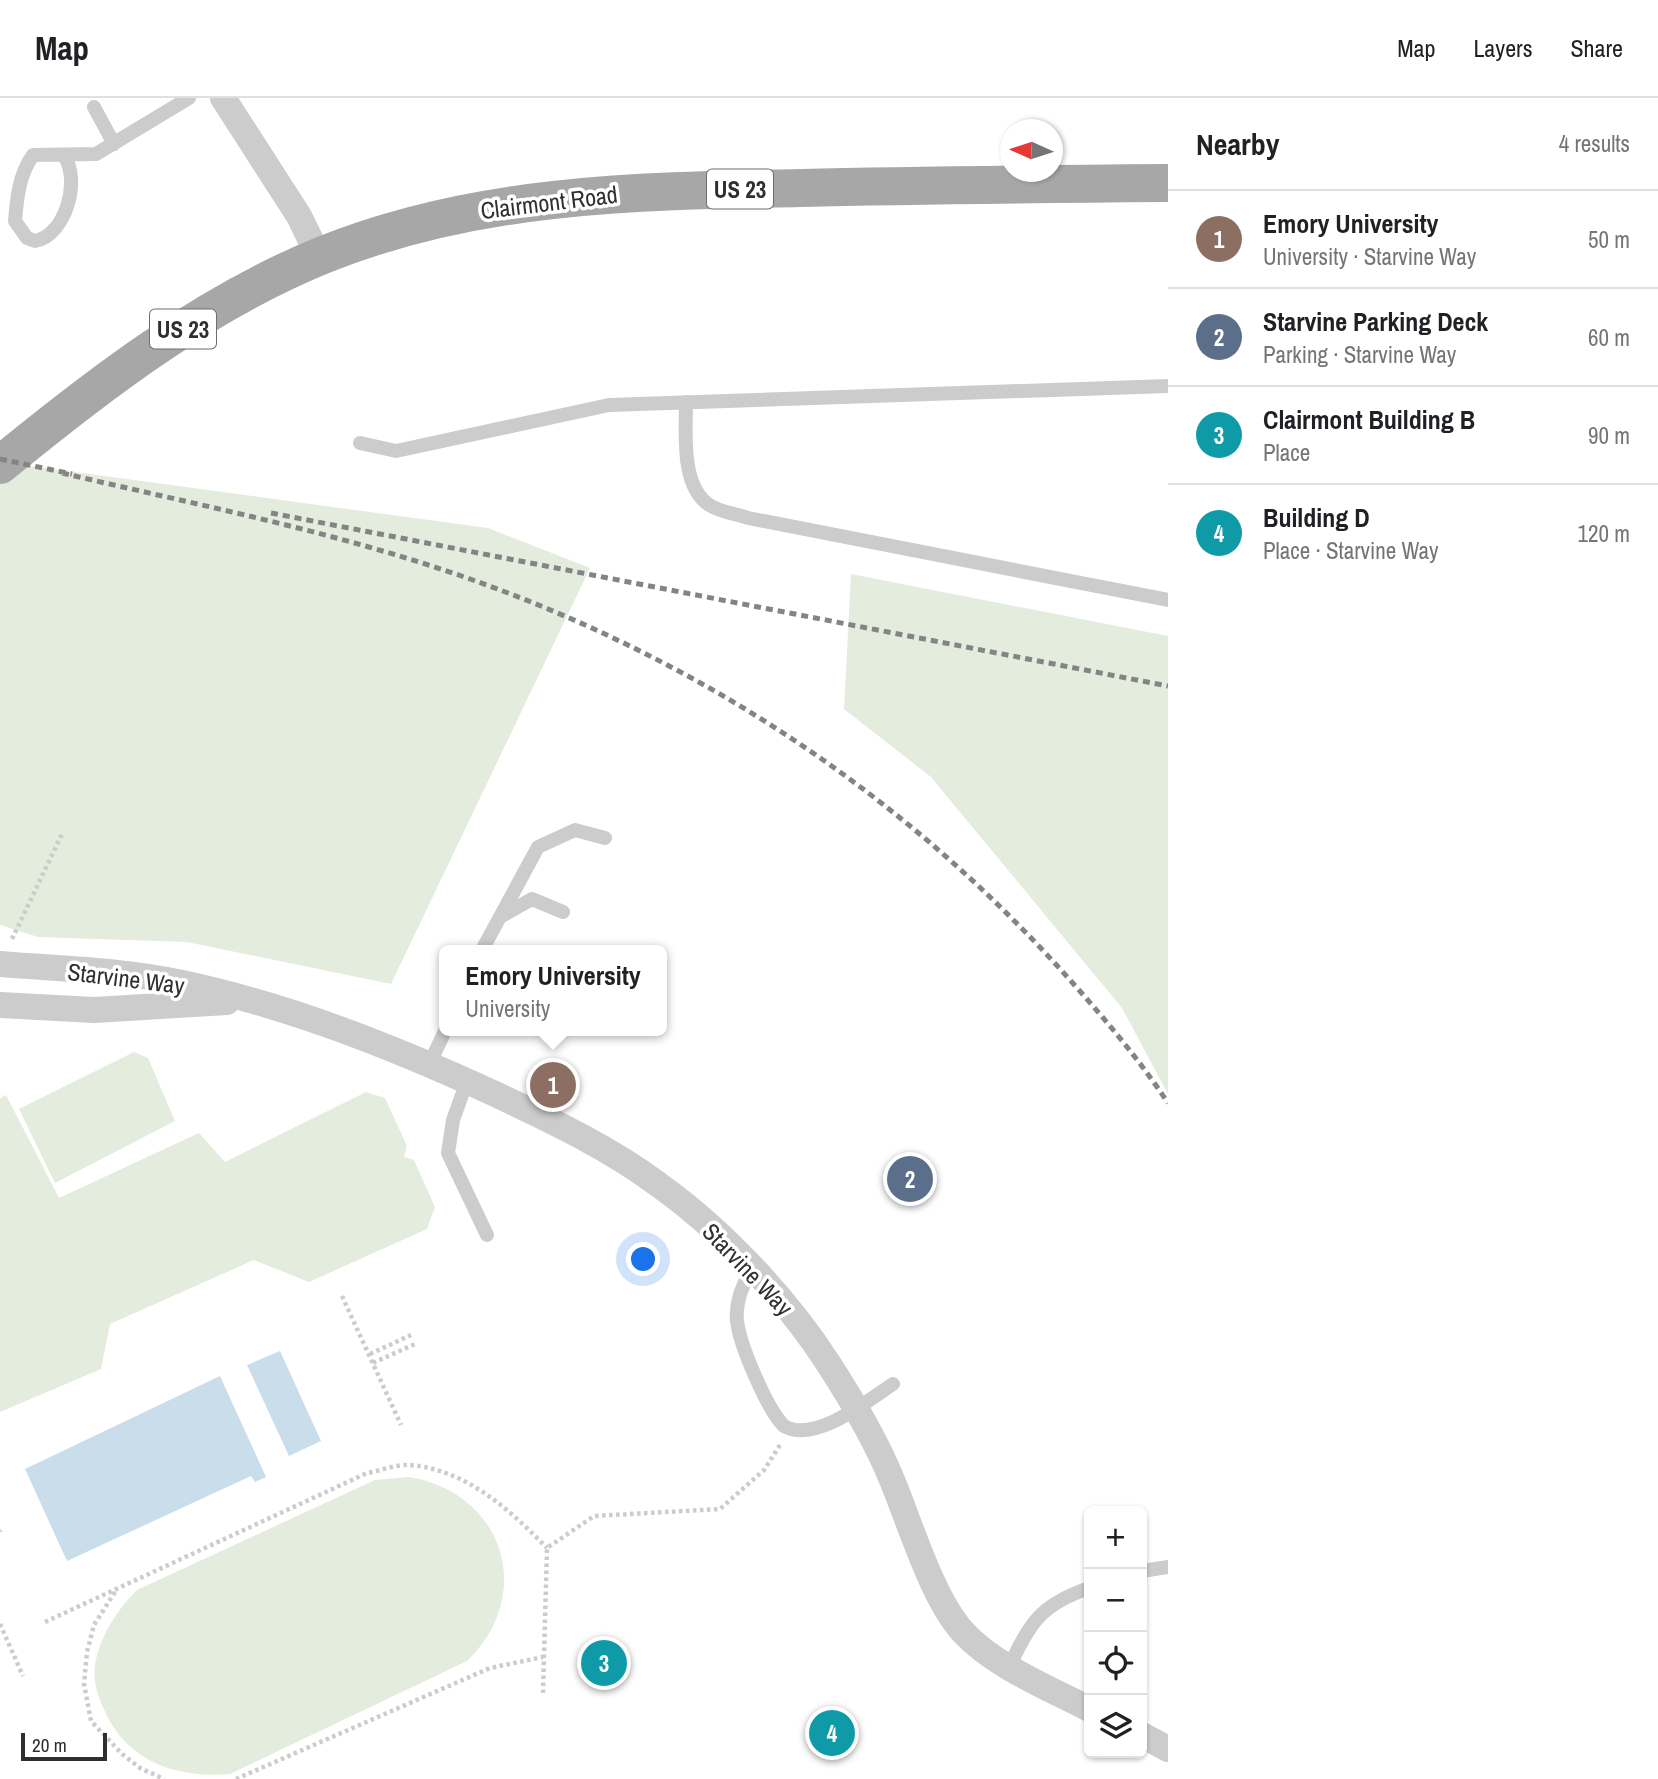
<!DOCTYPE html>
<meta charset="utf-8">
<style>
:root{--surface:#fff;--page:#f2f2f2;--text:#202124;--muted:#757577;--line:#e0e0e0;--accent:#b45309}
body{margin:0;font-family:"Archivo Narrow",sans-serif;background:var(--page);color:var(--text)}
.controls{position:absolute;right:21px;bottom:21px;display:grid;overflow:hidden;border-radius:10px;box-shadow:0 2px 5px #0004}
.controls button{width:63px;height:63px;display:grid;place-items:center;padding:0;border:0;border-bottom:2px solid var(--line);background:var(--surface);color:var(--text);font:35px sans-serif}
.compass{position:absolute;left:1000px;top:21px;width:63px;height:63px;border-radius:50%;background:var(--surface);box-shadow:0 2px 5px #0004;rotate:273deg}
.scale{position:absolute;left:21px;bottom:18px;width:86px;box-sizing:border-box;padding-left:7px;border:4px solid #2f2f2f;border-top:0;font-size:19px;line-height:24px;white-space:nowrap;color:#2f2f2f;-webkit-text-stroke:5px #fff;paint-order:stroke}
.you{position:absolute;left:644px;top:1162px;width:24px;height:24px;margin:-18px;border:5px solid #fff;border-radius:50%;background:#1a73e8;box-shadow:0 0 0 10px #1a73e833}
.badge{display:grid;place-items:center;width:46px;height:46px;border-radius:50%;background:var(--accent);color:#fff;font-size:23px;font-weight:700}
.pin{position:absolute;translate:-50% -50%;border:4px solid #fff;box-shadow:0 2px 7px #0006}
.popup{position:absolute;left:439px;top:847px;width:228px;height:91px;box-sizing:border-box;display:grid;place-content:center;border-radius:10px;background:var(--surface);filter:drop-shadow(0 2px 5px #0005);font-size:23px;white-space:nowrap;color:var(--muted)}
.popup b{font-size:26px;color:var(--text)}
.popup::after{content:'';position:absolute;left:50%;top:100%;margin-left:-14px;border:14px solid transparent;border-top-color:var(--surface)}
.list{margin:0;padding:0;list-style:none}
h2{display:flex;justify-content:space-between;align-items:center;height:91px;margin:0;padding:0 28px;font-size:30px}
h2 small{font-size:23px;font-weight:400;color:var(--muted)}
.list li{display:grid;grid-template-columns:46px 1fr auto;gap:21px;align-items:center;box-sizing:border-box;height:98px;padding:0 28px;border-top:2px solid var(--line)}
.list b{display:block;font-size:26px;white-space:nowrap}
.list p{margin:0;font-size:23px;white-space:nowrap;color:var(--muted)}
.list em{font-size:23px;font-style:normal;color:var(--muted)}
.icon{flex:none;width:38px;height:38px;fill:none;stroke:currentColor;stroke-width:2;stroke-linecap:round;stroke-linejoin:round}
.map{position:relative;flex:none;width:1168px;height:1681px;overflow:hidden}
header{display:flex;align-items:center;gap:42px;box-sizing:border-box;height:98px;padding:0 35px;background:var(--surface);border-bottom:2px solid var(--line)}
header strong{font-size:33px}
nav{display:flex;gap:38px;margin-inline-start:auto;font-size:24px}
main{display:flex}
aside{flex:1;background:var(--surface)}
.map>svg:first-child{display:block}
.green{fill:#e4ecdd}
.water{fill:#c9ddeb}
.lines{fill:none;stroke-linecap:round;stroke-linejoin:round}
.path{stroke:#ccc;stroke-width:4.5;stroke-dasharray:3.5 3.5;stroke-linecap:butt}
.service{stroke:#ccc;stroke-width:14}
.minor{stroke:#ccc;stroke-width:26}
.primary{stroke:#a7a7a7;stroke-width:38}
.rail{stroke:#848484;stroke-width:5;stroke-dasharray:7 5;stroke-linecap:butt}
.labels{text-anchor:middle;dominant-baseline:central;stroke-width:7;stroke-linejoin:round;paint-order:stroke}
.shield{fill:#fff;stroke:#6d6d6d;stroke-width:2}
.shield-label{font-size:23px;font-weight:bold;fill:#2f2f2f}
.street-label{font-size:24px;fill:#2f2f2f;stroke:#fff}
</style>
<header>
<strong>Map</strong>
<nav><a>Map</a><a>Layers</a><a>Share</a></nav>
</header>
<main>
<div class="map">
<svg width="1168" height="1681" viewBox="0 0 1168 1681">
<rect width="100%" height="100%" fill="#fff"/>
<!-- green -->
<path class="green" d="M8 365 488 430 590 470 391 886 187 844 38 839 0 827V368Z
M851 476 1168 538V996L1122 910 931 679 844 611Z
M134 954 148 960 175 1023 55 1085 19 1011Z
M366 994 385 1000 407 1048 404 1059 414 1062 435 1109 427 1131 309 1184 254 1162 110 1226 101 1271 0 1314V1000L6 997 59 1100 199 1035 225 1064Z
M409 1379C504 1395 536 1496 467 1563L230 1676C175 1681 124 1662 103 1609 97 1596 93 1582 95 1567 100 1538 117 1512 137 1492L375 1382Z"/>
<!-- water -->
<path class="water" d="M280 1253 321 1343 289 1358 247 1267Z
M220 1278 266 1379 255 1384 251 1378 67 1463 25 1371Z"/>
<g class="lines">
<!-- path -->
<path class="path" d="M12 841 62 736
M342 1198 401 1327
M370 1256 411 1237
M373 1265 415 1246
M0 1433 1 1432
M115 1494 94 1527 87 1554 84 1586 91 1623 122 1656 140 1670 164 1681
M45 1524 367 1375C380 1373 396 1366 410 1367 467 1372 510 1412 547 1450
M0 1526 23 1578
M543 1595 547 1450 594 1418 720 1411 764 1372 780 1347
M236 1681 490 1570 543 1559"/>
<!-- service -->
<path class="service" d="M94 9 114 46
M64 58C81 82 66 137 35 143L27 140 15 123C17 99 19 77 33 57L96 56 189 0
M686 304C686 334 680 390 711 408 721 414 736 416 748 420L1168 502
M360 345 396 353 609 307 1168 288
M500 819 538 749 575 732 605 740
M482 852 500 819 532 801 563 814
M429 967 445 933
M467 983 453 1022 448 1055 487 1137
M751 1171C743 1188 735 1203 737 1223 740 1248 767 1311 784 1328 815 1346 867 1303 893 1286
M1142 1473 1168 1469
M1009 1569C1031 1524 1040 1507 1089 1490"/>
<!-- minor -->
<path class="minor" d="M223 0 299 118 319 159
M0 866C60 871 123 872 182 885 290 908 393 949 493 995 550 1022 608 1049 659 1087 721 1131 787 1201 828 1265 852 1302 875 1340 892 1382 910 1425 932 1500 963 1534 994 1568 1049 1590 1089 1611
M0 907 94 912 227 904
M1142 1637 1168 1651"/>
<!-- primary -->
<path class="primary" d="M0 367C99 286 203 206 323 157 476 95 638 93 801 90 923 87 1045 86 1168 85"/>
<!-- rail -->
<path class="rail" d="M0 361 72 376
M62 375C198 407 337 434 470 481 697 561 899 693 1061 872 1099 914 1137 958 1168 1005
M271 415 1168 588"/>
</g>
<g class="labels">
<!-- shield labels -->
<g class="shield">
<rect x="707" y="71.5" width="66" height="39" rx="5"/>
<rect x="150" y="211.5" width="66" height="39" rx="5"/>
</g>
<g class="shield-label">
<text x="740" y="91">US 23</text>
<text x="183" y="231">US 23</text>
</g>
<!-- street labels -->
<g class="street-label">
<text transform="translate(549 104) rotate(-7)">Clairmont Road</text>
<text transform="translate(126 880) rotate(7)">Starvine Way</text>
<text transform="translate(748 1171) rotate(46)">Starvine Way</text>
</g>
</g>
</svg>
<div class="controls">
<button>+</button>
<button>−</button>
<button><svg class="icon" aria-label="locate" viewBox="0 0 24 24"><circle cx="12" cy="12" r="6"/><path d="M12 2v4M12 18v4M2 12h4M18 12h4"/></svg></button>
<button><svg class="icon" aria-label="layers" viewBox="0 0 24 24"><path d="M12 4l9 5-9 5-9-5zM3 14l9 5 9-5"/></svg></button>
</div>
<svg class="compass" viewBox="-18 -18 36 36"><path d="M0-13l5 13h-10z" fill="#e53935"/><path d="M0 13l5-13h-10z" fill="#757577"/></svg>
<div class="scale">20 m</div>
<div class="you"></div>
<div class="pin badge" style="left:553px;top:987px;background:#8d6e63">1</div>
<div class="popup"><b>Emory University</b>University</div>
<div class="pin badge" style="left:910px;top:1081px;background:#5c6f8a">2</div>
<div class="pin badge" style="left:604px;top:1565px;background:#0f9aa8">3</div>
<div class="pin badge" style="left:832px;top:1635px;background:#0f9aa8">4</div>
</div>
<aside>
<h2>Nearby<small>4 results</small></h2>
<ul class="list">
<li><span class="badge" style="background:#8d6e63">1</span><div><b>Emory University</b><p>University · Starvine Way</p></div><em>50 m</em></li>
<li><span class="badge" style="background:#5c6f8a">2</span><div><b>Starvine Parking Deck</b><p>Parking · Starvine Way</p></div><em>60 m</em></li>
<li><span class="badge" style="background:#0f9aa8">3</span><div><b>Clairmont Building B</b><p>Place</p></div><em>90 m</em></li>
<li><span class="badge" style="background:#0f9aa8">4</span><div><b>Building D</b><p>Place · Starvine Way</p></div><em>120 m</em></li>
</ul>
</aside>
</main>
